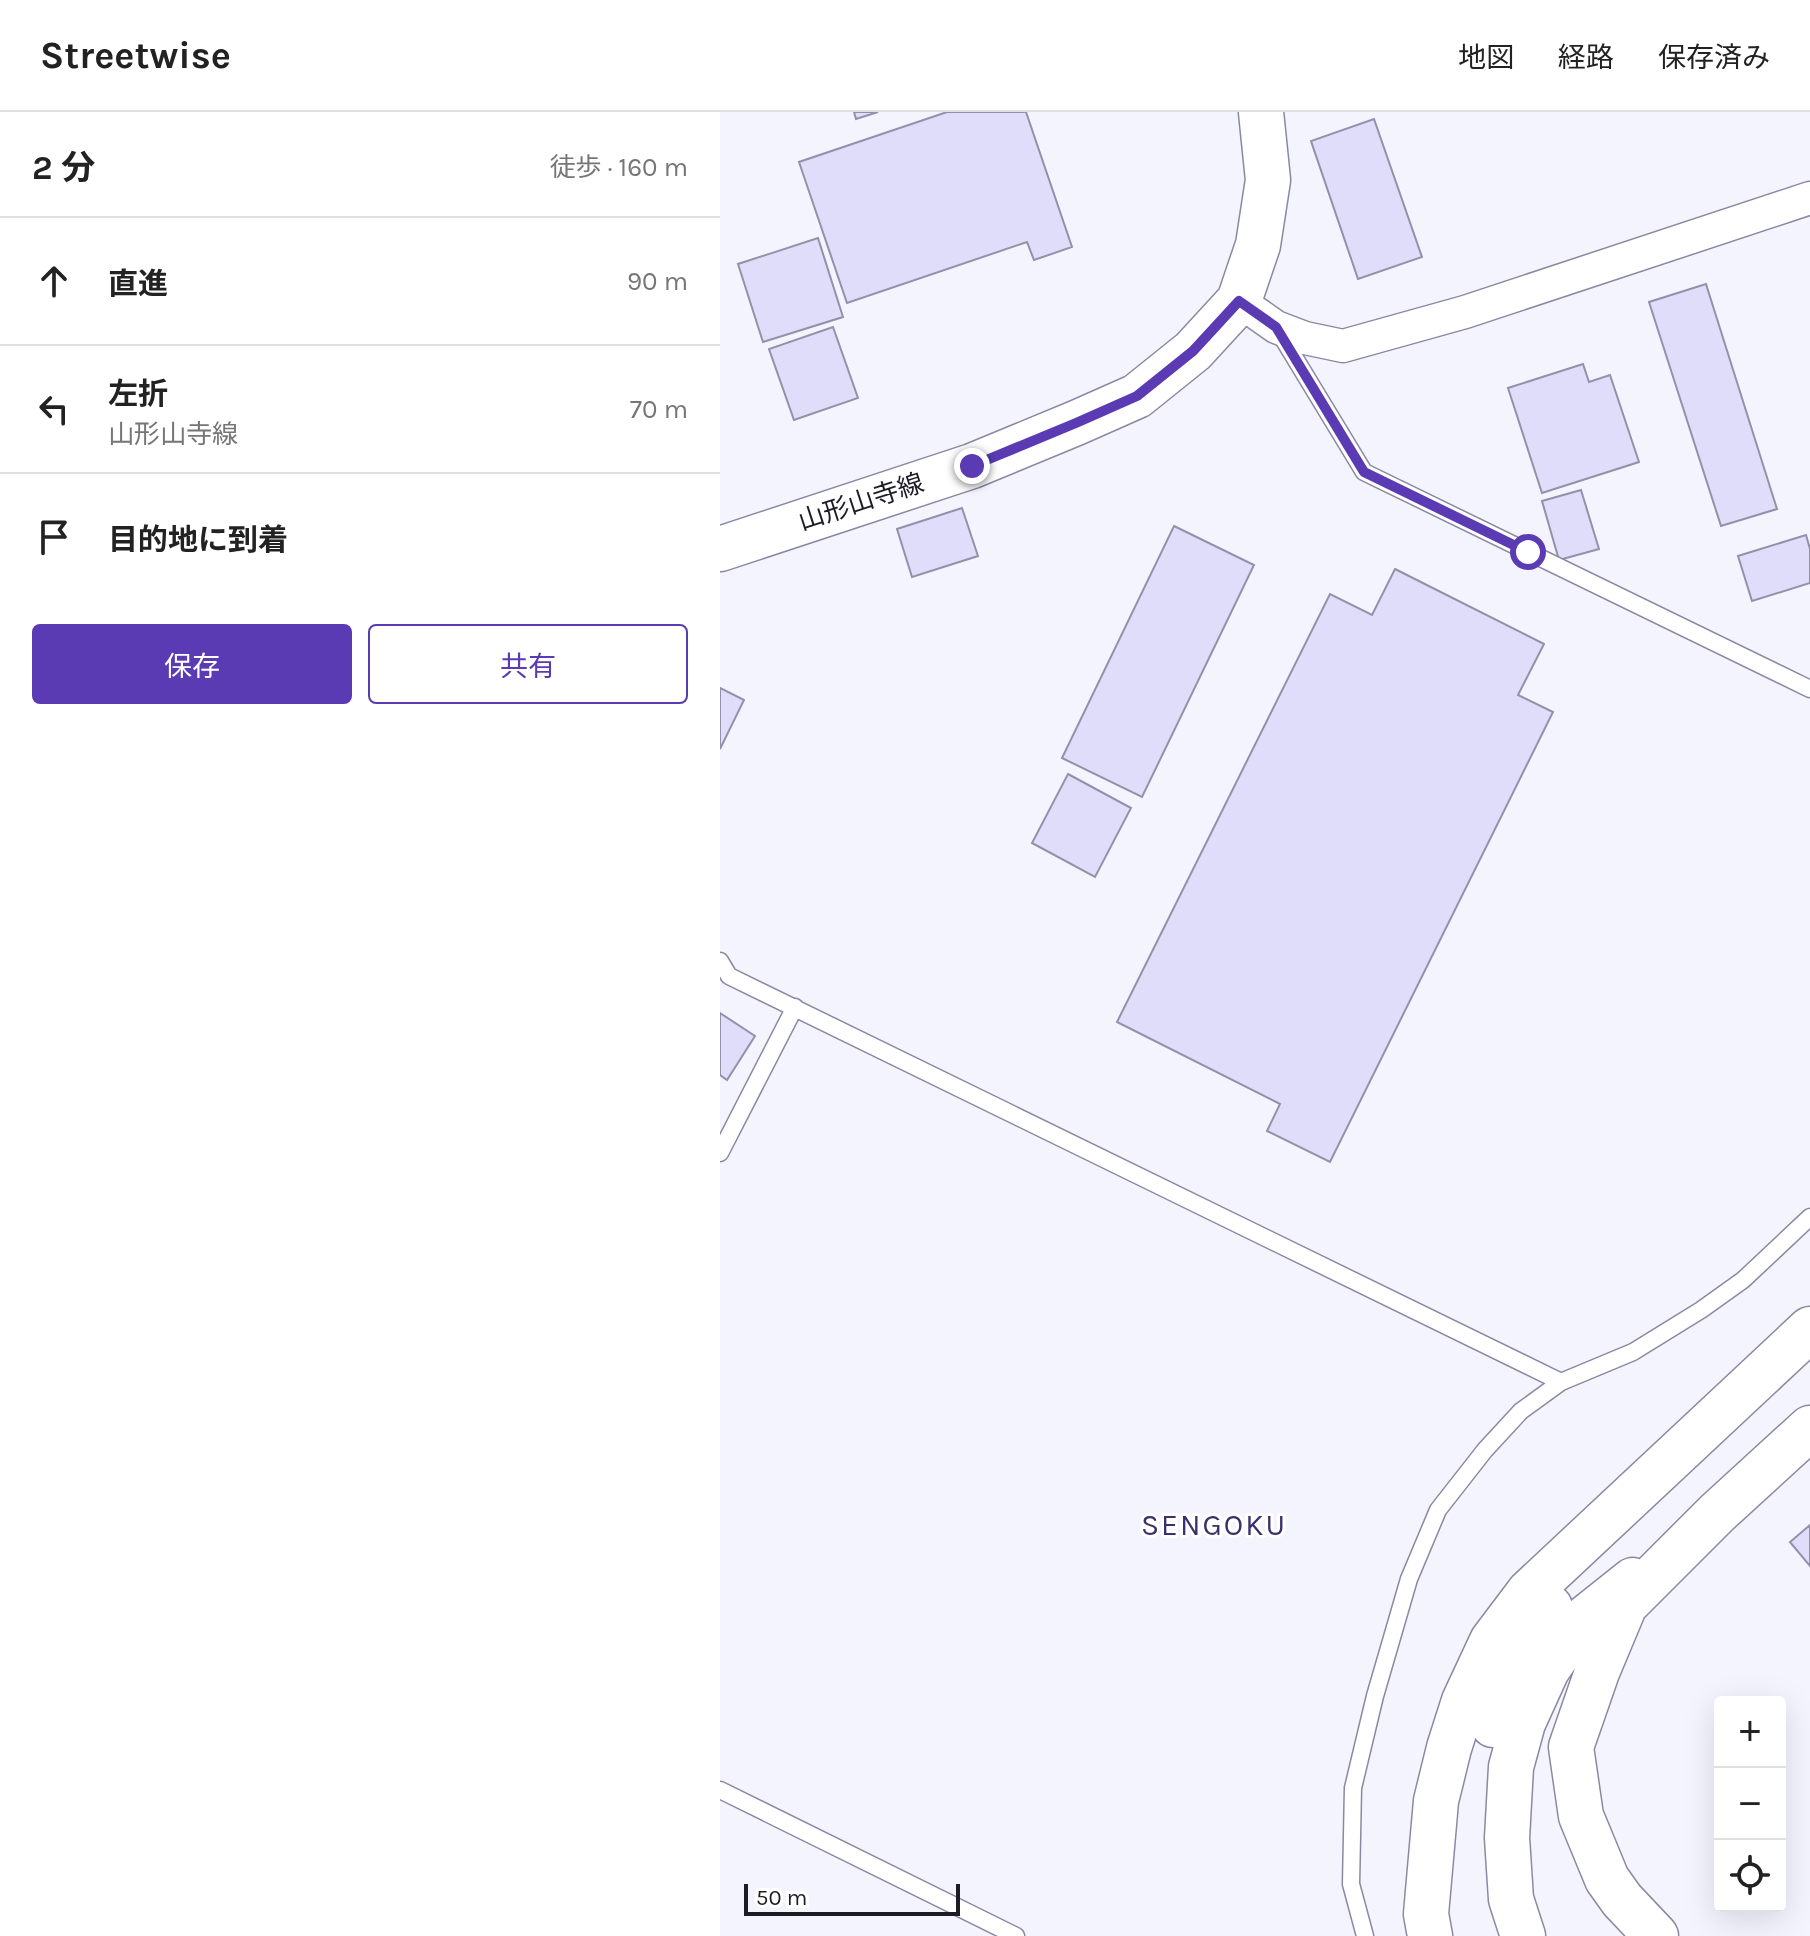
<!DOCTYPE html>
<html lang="ja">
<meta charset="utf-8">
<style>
:root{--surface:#fff;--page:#f2f2f2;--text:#222;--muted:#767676;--line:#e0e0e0;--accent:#5a3bb3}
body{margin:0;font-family:Karla,"Noto Sans JP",sans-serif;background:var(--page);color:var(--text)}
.controls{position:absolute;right:24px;bottom:24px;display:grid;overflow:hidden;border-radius:8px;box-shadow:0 8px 32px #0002}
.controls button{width:72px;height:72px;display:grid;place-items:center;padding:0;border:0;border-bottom:2px solid var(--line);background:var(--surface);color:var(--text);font:40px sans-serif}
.scale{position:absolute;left:24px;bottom:20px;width:216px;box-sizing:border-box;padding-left:8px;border:4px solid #1d1c25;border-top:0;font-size:22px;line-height:28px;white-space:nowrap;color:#1d1c25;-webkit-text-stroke:6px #fff;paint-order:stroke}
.stop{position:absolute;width:24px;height:24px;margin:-18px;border:6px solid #5a3bb3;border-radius:50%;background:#fff}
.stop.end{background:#5a3bb3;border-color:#fff;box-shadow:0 2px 8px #0008}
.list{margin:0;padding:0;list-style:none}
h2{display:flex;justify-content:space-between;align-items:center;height:104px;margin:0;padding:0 32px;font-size:34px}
h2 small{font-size:26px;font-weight:400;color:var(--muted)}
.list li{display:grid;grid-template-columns:52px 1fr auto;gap:24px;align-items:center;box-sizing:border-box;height:128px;padding:0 32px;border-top:2px solid var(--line)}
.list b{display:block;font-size:30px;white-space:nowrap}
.list p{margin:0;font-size:26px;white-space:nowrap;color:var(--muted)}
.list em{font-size:26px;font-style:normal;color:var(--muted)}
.actions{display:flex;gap:16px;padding:24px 32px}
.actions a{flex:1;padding:18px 0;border:2px solid var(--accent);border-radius:8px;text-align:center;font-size:28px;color:var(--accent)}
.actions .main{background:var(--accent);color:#fff}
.icon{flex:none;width:44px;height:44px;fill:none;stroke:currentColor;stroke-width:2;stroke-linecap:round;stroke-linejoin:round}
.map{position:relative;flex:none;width:1090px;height:1824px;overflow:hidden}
header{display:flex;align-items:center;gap:48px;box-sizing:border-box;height:112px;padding:0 40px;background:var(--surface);border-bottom:2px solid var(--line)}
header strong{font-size:38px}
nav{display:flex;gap:44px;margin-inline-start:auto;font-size:28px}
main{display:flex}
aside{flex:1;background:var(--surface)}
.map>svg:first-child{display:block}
.building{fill:#dfddfa;stroke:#9391aa;stroke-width:2}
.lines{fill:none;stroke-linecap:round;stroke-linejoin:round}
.lane-casing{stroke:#8b89a1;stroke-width:19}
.street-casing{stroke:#8b89a1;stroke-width:35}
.primary-casing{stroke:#8b89a1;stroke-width:47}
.highway-casing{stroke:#8b89a1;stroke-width:47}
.lane{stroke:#fff;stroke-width:16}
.street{stroke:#fff;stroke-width:32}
.primary{stroke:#fff;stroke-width:44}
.highway{stroke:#fff;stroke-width:44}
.route{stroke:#5a3bb3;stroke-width:10}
.labels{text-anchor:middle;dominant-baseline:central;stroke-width:6;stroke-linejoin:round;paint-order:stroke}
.street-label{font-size:26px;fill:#1d1c25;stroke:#fff}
.quarter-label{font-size:30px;letter-spacing:2px;fill:#3b306b;stroke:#fff}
</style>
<header>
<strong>Streetwise</strong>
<nav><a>地図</a><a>経路</a><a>保存済み</a></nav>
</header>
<main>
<aside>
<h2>2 分<small>徒歩 · 160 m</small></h2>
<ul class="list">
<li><svg class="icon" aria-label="ahead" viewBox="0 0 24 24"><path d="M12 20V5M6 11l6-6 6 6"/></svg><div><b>直進</b></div><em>90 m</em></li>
<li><svg class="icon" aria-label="left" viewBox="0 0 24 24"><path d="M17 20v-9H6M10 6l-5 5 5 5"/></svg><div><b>左折</b><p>山形山寺線</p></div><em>70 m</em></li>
<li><svg class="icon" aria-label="arrive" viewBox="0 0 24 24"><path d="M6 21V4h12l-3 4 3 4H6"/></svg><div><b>目的地に到着</b></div></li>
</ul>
<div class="actions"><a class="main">保存</a><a>共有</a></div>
</aside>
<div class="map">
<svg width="1090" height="1824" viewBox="0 0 1090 1824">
<rect width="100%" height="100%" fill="#f4f4ff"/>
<!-- building -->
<path class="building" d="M134 0H158L136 7Z
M227 0H306L352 135 314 148 307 130 127 191 79 50Z
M654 7 702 145 638 167 591 29Z
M98 126 123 205 43 230 18 152Z
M986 172 1057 397 1001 414 929 190Z
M113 215 138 286 74 308 49 237Z
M863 252 869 270 890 263 919 350 822 381 788 276Z
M861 378 879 437 839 448 822 389Z
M242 396 258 444 192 465 177 417Z
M454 414 534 453 422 685 342 646Z
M1086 423 1090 437V471L1032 489 1018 444Z
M675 457 824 532 798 583 833 600 610 1050 547 1019 560 992 397 910 610 482 652 503Z
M0 576 24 588 0 637Z
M348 662 411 696 375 765 312 731Z
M0 901 35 924 7 968 0 963Z
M1090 1413V1454L1070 1430Z"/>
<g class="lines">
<defs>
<path id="lane" d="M559 220 644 360 1090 577
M0 849 9 864 841 1270
M0 1041 75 895
M0 1678 296 1824
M645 1824 631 1772 633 1676 655 1584 689 1467 718 1398 765 1338 801 1299 841 1270 913 1240 981 1198 1023 1168 1090 1105"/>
<path id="street" d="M519 189 556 215 585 226 623 234 745 200 1090 86"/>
<path id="primary" d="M0 437 252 354 356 311 417 284 473 239 519 189 538 133 548 68 541 0"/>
<path id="highway" d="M773 1613C782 1569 807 1531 830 1495
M710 1824 706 1802 716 1689 729 1636 744 1589 772 1529 809 1480 1090 1217
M803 1824 791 1787 787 1726 791 1655 803 1611 827 1558 859 1511 913 1468
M936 1824 902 1788 887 1767 861 1704 851 1635 877 1560 905 1493 997 1401 1090 1316"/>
</defs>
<!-- lane casing -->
<use href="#lane" class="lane-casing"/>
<!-- street casing -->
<use href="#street" class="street-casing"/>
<!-- primary casing -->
<use href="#primary" class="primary-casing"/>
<!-- highway casing -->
<use href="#highway" class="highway-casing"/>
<!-- lane -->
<use href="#lane" class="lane"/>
<!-- street -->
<use href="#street" class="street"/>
<!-- primary -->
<use href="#primary" class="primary"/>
<!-- highway -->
<use href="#highway" class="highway"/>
</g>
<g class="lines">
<!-- route -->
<path class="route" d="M252 354 356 311 417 284 473 239 519 189 556 215 644 360 808 440"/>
</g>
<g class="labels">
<!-- street labels -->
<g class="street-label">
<text transform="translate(141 390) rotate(-18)">山形山寺線</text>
</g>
<!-- quarter labels -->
<g class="quarter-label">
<text x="494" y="1413">SENGOKU</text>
</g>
</g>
</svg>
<div class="controls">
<button>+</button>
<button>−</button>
<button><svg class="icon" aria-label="locate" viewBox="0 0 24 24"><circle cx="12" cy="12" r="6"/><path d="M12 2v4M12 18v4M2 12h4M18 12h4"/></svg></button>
</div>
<div class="scale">50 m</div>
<div class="stop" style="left:808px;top:440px"></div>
<div class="stop end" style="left:252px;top:354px"></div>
</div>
</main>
